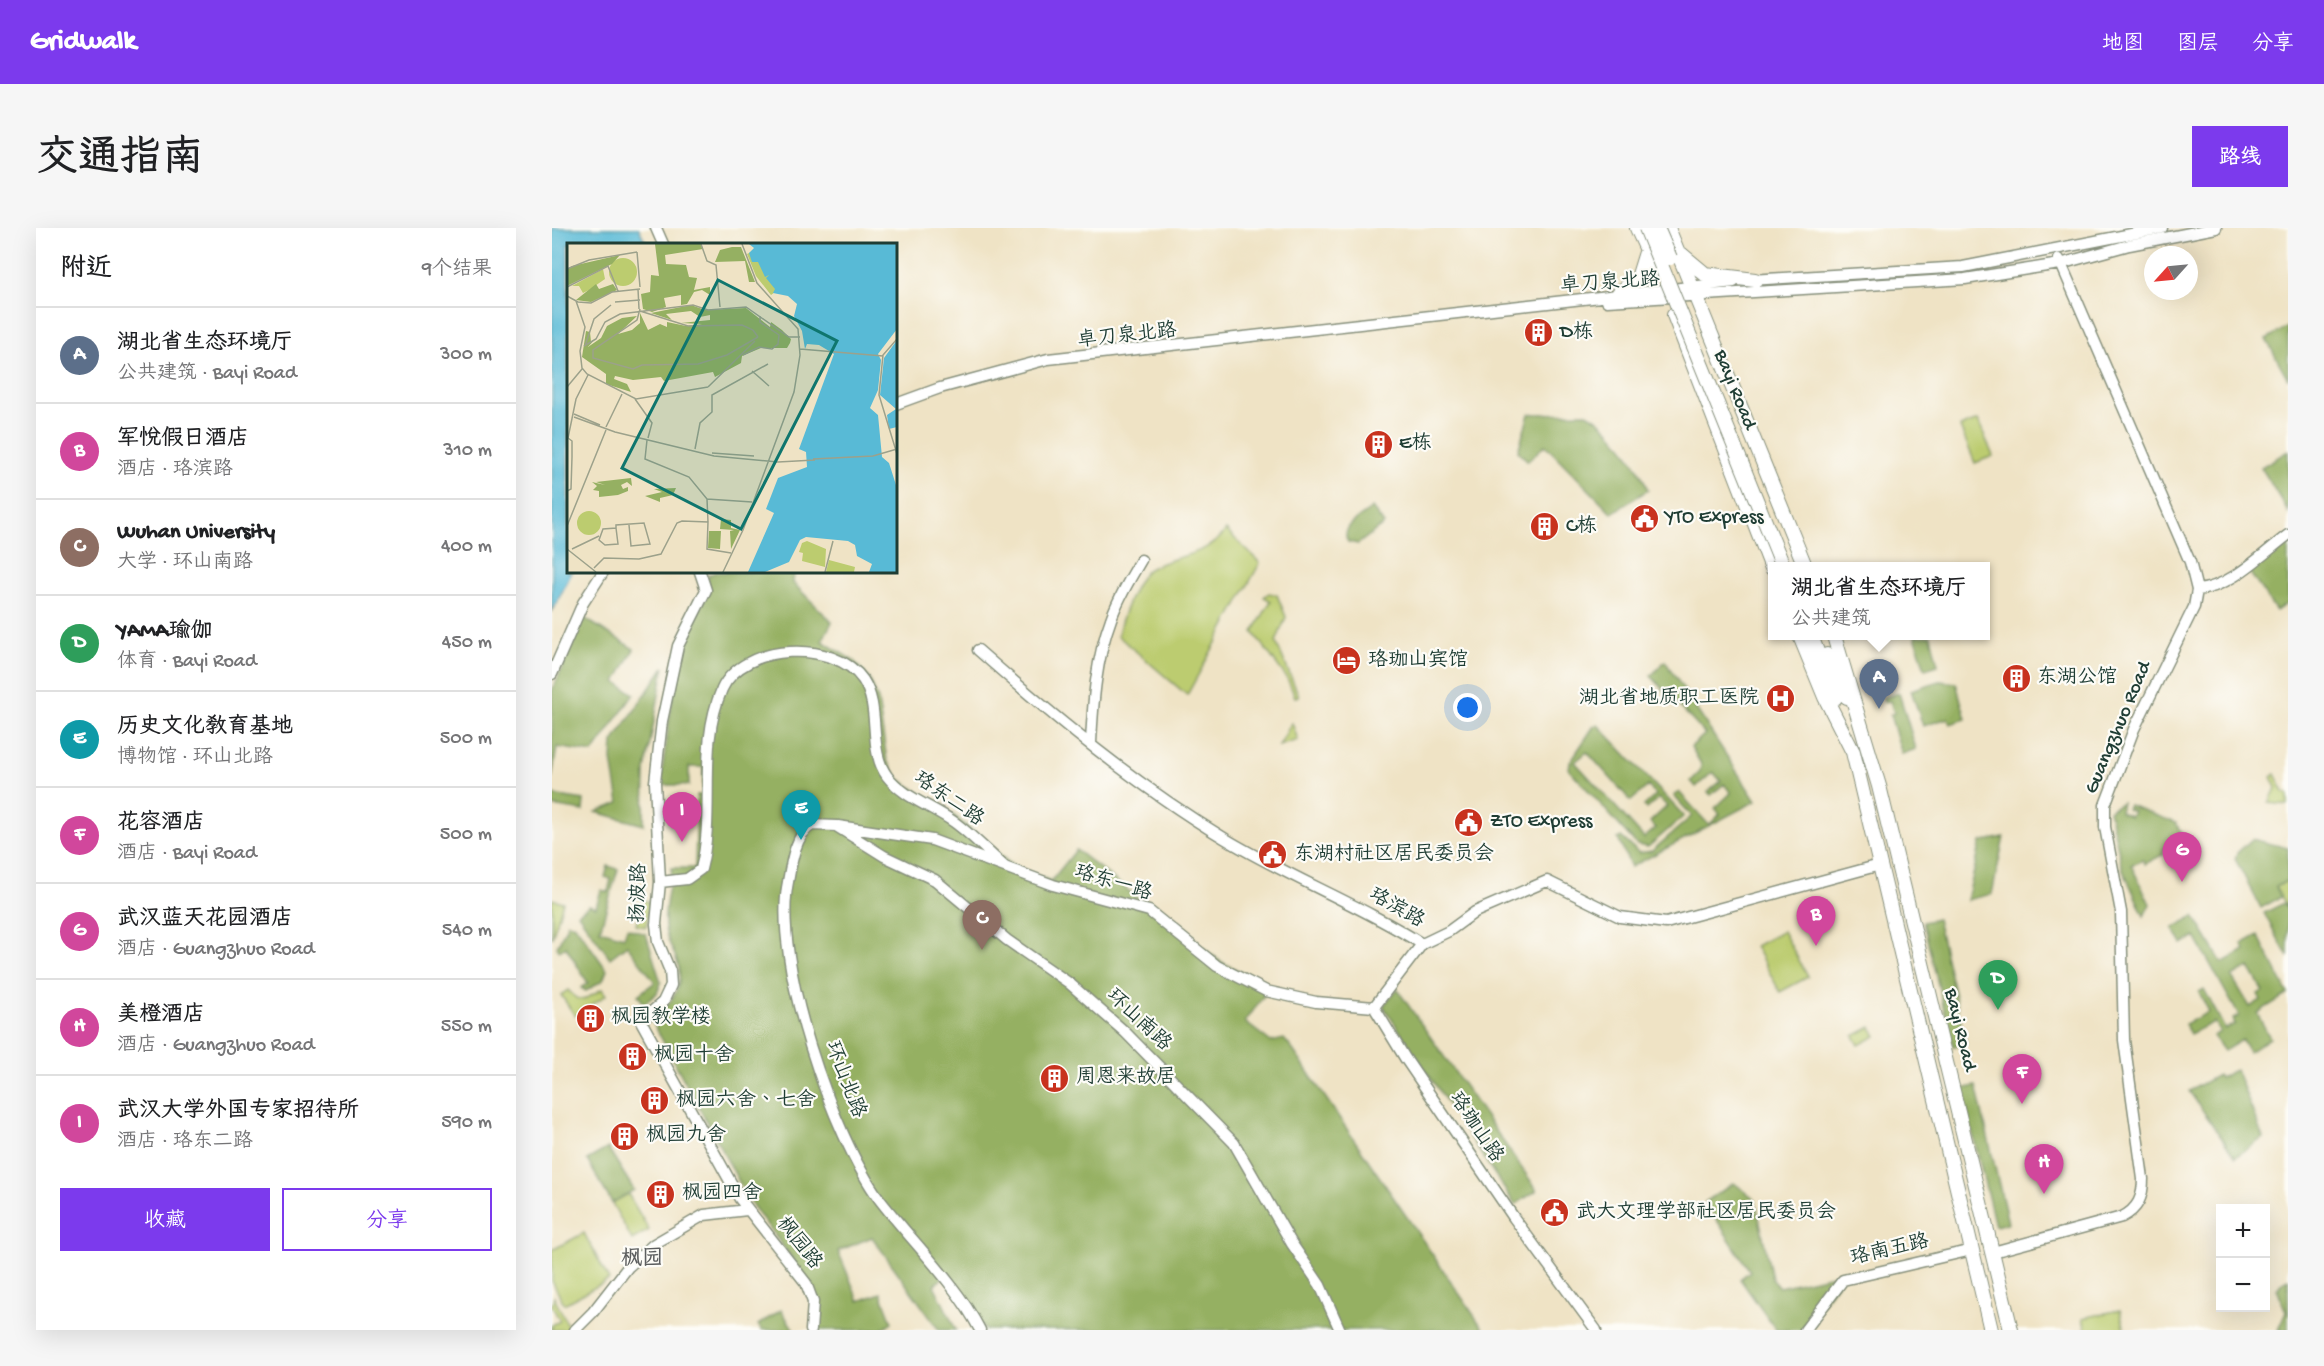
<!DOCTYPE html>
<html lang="zh">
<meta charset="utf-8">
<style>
:root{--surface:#fff;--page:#f6f6f6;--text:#202124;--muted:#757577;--line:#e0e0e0;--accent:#7c3aed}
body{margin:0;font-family:"Gochi Hand","LXGW WenKai TC",sans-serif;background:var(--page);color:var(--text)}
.controls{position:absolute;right:18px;bottom:18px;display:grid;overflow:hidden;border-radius:0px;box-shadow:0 6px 24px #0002}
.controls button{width:54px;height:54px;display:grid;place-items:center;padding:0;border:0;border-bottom:2px solid var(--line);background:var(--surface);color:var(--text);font:30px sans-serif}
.compass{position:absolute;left:1592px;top:18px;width:54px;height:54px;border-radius:50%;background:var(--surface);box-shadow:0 6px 24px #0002;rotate:243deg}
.you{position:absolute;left:916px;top:480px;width:21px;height:21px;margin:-15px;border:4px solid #fff;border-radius:50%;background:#1a73e8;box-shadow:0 0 0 9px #1a73e833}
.badge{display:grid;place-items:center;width:39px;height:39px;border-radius:50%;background:var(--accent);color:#fff;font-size:20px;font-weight:700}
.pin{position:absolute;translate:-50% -50px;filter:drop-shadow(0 2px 3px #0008)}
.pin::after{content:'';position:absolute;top:32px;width:21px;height:18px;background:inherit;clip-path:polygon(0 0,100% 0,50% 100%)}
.popup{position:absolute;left:1216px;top:334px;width:222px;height:78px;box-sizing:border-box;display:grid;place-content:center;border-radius:0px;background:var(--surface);filter:drop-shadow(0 2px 4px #0005);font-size:20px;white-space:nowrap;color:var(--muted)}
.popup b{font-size:22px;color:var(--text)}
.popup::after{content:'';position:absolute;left:50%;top:100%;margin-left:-12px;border:12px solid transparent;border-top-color:var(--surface)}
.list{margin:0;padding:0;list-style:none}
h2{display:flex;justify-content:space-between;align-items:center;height:78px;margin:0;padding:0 24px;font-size:26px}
h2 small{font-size:20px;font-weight:400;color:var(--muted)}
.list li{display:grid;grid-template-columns:39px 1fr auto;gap:18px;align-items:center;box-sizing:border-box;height:96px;padding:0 24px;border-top:2px solid var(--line)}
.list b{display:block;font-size:22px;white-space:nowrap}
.list p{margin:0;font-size:20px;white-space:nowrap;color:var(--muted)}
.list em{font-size:20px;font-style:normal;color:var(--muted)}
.actions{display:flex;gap:12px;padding:18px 24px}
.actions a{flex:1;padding:14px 0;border:2px solid var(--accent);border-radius:0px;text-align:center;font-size:21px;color:var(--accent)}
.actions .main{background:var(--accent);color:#fff}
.map{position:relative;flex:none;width:1736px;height:1102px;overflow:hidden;border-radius:0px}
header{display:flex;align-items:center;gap:36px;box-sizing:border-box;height:84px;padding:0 30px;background:var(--accent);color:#fff}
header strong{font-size:28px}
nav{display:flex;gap:33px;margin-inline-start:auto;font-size:21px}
.intro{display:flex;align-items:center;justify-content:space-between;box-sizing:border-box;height:144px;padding:0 36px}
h1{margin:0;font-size:42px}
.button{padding:15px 27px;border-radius:0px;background:var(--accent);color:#fff;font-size:21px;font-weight:700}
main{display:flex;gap:36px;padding:0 36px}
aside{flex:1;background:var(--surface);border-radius:0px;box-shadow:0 6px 24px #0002}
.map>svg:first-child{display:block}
.green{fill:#bccc6f;stroke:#6e8452;stroke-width:1.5}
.forest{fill:#95b062;stroke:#5a764b;stroke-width:1.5;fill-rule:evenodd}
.water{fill:#58bad6;stroke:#3c7c85;stroke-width:1.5}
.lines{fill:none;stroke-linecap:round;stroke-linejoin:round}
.minor-casing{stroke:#87907c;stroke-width:13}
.major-casing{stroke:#87907c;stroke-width:16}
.minor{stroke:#fff;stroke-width:10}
.major{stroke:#fff;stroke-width:14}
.major-bridge-casing{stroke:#87907c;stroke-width:16;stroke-linecap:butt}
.major-bridge{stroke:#fff;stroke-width:14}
.labels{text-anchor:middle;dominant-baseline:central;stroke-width:4.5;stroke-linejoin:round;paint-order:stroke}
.street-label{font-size:20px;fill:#1f3d34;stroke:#fdfcf7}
.poi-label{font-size:20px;fill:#1f3d34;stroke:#fdfcf7;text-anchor:start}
.neighbourhood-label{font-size:21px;font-weight:bold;fill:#5c5e5f;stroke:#fdfcf7}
.inset-road{fill:none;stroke:#9ca18b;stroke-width:1.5}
.view{fill:#0f766e;fill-opacity:0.15;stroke:#0f766e;stroke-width:3}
.inset-edge{fill:none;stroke:#1f3d34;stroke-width:3}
</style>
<header>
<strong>Gridwalk</strong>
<nav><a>地图</a><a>图层</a><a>分享</a></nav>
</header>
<div class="intro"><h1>交通指南</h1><a class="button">路线</a></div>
<main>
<aside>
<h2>附近<small>9个结果</small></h2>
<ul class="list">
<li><span class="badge" style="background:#5c6f8a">A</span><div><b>湖北省生态环境厅</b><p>公共建筑 · Bayi Road</p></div><em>300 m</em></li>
<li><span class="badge" style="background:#d1479c">B</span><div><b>军悦假日酒店</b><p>酒店 · 珞滨路</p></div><em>310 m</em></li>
<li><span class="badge" style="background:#8d6e63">C</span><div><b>Wuhan University</b><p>大学 · 环山南路</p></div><em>400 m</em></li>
<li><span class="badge" style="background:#2e9e5b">D</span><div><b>YAMA瑜伽</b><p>体育 · Bayi Road</p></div><em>450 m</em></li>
<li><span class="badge" style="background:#0f9aa8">E</span><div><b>历史文化教育基地</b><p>博物馆 · 环山北路</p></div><em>500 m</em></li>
<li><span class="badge" style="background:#d1479c">F</span><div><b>花容酒店</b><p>酒店 · Bayi Road</p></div><em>500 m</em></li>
<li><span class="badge" style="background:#d1479c">G</span><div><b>武汉蓝天花园酒店</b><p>酒店 · Guangzhuo Road</p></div><em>540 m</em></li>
<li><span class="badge" style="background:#d1479c">H</span><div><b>美橙酒店</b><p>酒店 · Guangzhuo Road</p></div><em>550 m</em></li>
<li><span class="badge" style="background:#d1479c">I</span><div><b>武汉大学外国专家招待所</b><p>酒店 · 珞东二路</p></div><em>590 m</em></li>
</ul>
<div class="actions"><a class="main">收藏</a><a>分享</a></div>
</aside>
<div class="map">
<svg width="1736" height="1102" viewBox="0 0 1736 1102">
<rect width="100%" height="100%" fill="#fdfcf7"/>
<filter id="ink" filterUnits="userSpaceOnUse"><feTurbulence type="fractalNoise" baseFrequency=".0167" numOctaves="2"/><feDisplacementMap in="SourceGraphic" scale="12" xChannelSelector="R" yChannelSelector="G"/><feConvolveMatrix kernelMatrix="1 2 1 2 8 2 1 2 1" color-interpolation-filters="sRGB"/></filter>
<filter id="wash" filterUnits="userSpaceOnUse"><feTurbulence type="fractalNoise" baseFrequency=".008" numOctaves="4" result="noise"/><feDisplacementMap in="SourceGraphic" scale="24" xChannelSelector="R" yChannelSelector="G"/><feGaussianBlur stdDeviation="1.35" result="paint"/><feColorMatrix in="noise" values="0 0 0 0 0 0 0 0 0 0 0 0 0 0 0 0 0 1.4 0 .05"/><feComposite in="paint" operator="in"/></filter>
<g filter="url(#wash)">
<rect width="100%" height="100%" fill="#efe3c5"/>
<!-- green -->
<path class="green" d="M1426 192 1441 228 1423 235 1408 199Z
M674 302 708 335 635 467 566 408C568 393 584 349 597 341 622 327 657 328 674 302Z
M717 365 725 367 734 389 724 414 747 468 743 469 735 450 701 404 719 373 712 369Z
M740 495 746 512 727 518 739 496Z
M1723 546 1732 564 1736 566V577L1717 575 1724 560 1719 549Z
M1736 652V681L1724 659Z
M0 671 11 674 0 710Z
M91 672 98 674 94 699 84 697Z
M1231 703 1256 749 1228 764 1203 718Z
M50 761 54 767 23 788 9 767 16 762 24 770 31 772Z
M1319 799 1324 808 1307 817 1302 808Z
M76 966 97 1002 80 1012 60 975Z
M32 1005 57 1052 12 1076 0 1053V1022Z
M2 1069 17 1100 15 1102H0V1097L8 1093 0 1078Z
M1568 1082 1573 1102H1534L1531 1090Z"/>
<!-- forest -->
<path class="forest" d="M1736 99V151L1714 111Z
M1035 185C1057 195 1088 239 1096 262L1060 285 993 217 976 233 966 223 977 186Z
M1736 223V284L1709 239Z
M820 280 832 296 806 316 796 314C787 299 809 289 820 280Z
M1736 310V375L1724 383 1695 341Z
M164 344H242L241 355 280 394 270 413 302 433 318 452 326 472 335 533 347 551 403 588 462 639 499 653 524 622 668 733 718 759 693 794 719 814 732 811 741 822 932 1102H433L395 1047 382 1057 404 1102H387L320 1009 286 1023 307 1073 329 1065 340 1094 328 1102H262L265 1083 241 1032 198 974 100 793C119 775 135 758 124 730 120 720 114 711 113 699 111 680 118 659 120 640H143L145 567H151V539H137V557H108C116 507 120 454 135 406 144 379 157 380 156 347Z
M32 390 82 421 64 454 82 466 41 525 5 519 0 550V463Z
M1363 408H1379L1386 437 1373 441Z
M1113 433 1204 573 1079 639 1066 611 1069 609 1087 625 1100 623 1140 588 1122 568 1127 564 1157 597 1168 586 1163 580 1179 565 1172 556 1159 567 1156 564 1169 553 1161 544 1144 559 1139 553 1148 544 1149 536 1139 519 1153 506 1099 448Z
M112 439 93 542 92 597 44 584 67 575 60 532 61 514Z
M1388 453 1404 455 1414 491 1398 496 1396 490 1371 498 1359 462Z
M1347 465 1364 521 1350 526 1338 487 1342 485 1338 473 1332 474 1331 470Z
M1046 497 1132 588 1096 619 1085 617 1017 541 1018 534 1042 498ZM1035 524 1079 573 1096 558 1104 567 1092 578 1095 581 1107 570 1115 578 1098 594 1104 600 1092 610 1023 534Z
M0 567 32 572 31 583 0 578Z
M1570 574 1568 584 1578 588 1581 583 1575 581 1577 577 1624 595 1633 611 1611 622 1612 626 1593 636 1591 632 1579 637 1598 676 1592 688 1571 642 1557 582Z
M1452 609 1440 666 1415 672 1429 614Z
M1700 611 1736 620V652L1724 659 1729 669 1709 680 1683 631 1685 625Z
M56 638 66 641 48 702 72 709 75 700 94 706 109 755 105 765 92 776 86 767 103 754 75 717 58 730 26 686 37 677 44 679 49 662 56 664 59 651 53 649Z
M1732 675 1736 681V729L1712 685Z
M1642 688 1670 735 1693 722 1690 716 1706 707 1736 766 1705 785 1718 810 1697 824 1690 812 1672 823 1661 808 1668 804 1662 794 1638 806 1633 796 1657 784 1647 764 1652 761 1673 801 1683 796 1681 791 1687 788 1643 709 1630 716 1621 700ZM1697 739 1711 763 1706 766 1709 772 1698 779 1680 749Z
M1385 691 1414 816 1401 819 1371 694Z
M16 695 23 697 55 742 51 752 34 763 29 760 36 755 14 719 7 723 5 719Z
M845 761 985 962 963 977 831 778Z
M1684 841 1711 910 1683 929 1637 863 1666 847 1668 850Z
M1424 858 1456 995 1443 998 1410 861Z
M56 920 82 962 60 975 35 932Z
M1182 955 1203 971 1220 1051 1227 1059 1282 1047 1285 1056 1249 1102H1224L1188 1051 1198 1043 1153 974Z
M1736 1051V1102H1726L1734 1084 1725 1061 1730 1054Z
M229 1082 242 1102H210L206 1097Z"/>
<!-- water -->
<path class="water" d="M0 0H87L94 16H16V344H20L0 384Z"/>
</g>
<g filter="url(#ink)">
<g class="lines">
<defs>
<path id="minor" d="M104 0 111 16
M1198 52 1411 39 1610 0
M1055 73 1413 51 1508 36 1577 17 1664 0
M344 176 388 160 496 131 1182 54
M148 344 154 362 126 418 110 493 103 554 108 654 104 696 106 714 118 743 119 757 111 774 89 793 188 971 254 1055 261 1074 259 1102
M1645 362C1679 359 1709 327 1736 307
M426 422C503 490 584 557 672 610 736 649 807 676 870 716L897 703 923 684 995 653 1068 689 1114 695 1328 637
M0 446 31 375 51 344
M539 515C541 473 544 431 559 391 566 370 578 351 589 332
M286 598 380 612 501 657 597 683 665 738 714 763 764 774 822 779
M108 654 135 651 149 641C164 582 145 518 170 461 191 415 283 411 311 452 330 481 315 521 335 548 352 570 380 578 402 594 420 607 436 624 453 639
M822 779 853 830 962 990 1044 1102
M822 779 870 716
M1441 1024 1570 989C1586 981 1591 969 1591 951L1572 812 1569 684 1553 599V577L1582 501 1642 379 1645 362 1638 334 1507 31
M23 1102 41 1084 76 1039 102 1016 152 987 195 982
M428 1102C403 1054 361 1015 328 972 281 909 220 732 236 654 239 637 243 606 260 597L284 598 332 628 383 652 455 712 517 755 573 804 682 915 740 1016 768 1057 788 1102
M1253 1102 1291 1052 1420 1022"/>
<path id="major" d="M1085 0 1105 44
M1116 0 1253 338
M1129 26 1153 46 1203 52
M1067 65 1086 50 1095 21
M1122 87 1220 340
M1248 408 1273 469 1301 524 1439 1102
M1259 408 1283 470
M1282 408 1327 558 1459 1102
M1275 427 1295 469"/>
</defs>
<!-- minor casing -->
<use href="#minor" class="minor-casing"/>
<!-- major casing -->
<use href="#major" class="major-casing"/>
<!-- minor -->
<use href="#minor" class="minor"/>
<!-- major -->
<use href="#major" class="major"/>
<defs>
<path id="major-bridge" d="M1094 0 1231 338
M1105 0 1118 30"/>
</defs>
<!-- major-bridge casing -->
<use href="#major-bridge" class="major-bridge-casing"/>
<!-- major-bridge -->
<use href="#major-bridge" class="major-bridge"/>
</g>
</g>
<!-- icons -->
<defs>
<symbol id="building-disc" viewBox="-11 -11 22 22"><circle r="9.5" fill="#c8321e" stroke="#fdfcf7"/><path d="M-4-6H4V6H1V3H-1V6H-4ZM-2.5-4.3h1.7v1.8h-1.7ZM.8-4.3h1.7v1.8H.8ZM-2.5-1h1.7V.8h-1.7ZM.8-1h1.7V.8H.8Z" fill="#fff"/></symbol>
<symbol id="civic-disc" viewBox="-11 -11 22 22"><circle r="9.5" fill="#c8321e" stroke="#fdfcf7"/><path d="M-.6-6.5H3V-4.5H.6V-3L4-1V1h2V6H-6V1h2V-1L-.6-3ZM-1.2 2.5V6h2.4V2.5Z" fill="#fff"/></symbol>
<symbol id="hotel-disc" viewBox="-11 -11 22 22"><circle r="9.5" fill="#c8321e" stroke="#fdfcf7"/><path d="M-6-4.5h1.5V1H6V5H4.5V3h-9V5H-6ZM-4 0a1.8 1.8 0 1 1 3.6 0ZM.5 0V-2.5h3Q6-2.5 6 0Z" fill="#fff"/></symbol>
<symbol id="hospital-disc" viewBox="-11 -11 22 22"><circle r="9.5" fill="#c8321e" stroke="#fdfcf7"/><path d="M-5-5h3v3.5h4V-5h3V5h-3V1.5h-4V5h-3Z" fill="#fff"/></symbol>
</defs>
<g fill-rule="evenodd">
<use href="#building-disc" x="970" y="88" width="33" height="33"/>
<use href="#building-disc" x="810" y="200" width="33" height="33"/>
<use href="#civic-disc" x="1076" y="274" width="33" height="33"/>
<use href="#building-disc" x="976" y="282" width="33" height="33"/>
<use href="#hotel-disc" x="778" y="416" width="33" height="33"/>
<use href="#building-disc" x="1448" y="434" width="33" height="33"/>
<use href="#hospital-disc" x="1212" y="454" width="33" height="33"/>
<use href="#civic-disc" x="900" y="578" width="33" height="33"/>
<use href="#civic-disc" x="704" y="610" width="33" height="33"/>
<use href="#building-disc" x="22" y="774" width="33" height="33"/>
<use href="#building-disc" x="64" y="812" width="33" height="33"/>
<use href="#building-disc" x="486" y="834" width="33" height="33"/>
<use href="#building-disc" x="86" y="856" width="33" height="33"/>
<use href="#building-disc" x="56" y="892" width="33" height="33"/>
<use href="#building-disc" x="92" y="950" width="33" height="33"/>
<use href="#civic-disc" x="986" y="968" width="33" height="33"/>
</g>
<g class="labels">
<!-- street labels -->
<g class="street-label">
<text transform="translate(1058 56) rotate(-4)">卓刀泉北路</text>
<text transform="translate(575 109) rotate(-6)">卓刀泉北路</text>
<text transform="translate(1182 162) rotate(68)">Bayi Road</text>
<text transform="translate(1567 500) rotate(-67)">Guangzhuo Road</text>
<text transform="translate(396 572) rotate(35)">珞东二路</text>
<text transform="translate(561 656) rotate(17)">珞东一路</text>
<text transform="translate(88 665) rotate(-88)">扬波路</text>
<text transform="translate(844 681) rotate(30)">珞滨路</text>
<text transform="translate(586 793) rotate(43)">环山南路</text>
<text transform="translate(1407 802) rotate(76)">Bayi Road</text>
<text transform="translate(292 852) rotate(69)">环山北路</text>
<text transform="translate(923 900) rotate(56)">珞珈山路</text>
<text transform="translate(246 1016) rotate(52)">枫园路</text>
<text transform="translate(1338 1023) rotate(-13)">珞南五路</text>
</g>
<!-- poi labels -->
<g class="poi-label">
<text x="1008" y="105">D栋</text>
<text x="847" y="216">E栋</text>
<text x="1113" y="290">YTO Express</text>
<text x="1014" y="299">C栋</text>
<text x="816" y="433">珞珈山宾馆</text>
<text x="1485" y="450">东湖公馆</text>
<text x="1207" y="471" text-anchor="end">湖北省地质职工医院</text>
<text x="938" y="594">ZTO Express</text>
<text x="742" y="627">东湖村社区居民委员会</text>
<text x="59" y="790">枫园教学楼</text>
<text x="102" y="828">枫园十舍</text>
<text x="524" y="850">周恩来故居</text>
<text x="124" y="873">枫园六舍、七舍</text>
<text x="94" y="908">枫园九舍</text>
<text x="130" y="966">枫园四舍</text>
<text x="1024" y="985">武大文理学部社区居民委员会</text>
</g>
<!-- neighbourhood labels -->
<g class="neighbourhood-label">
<text x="90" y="1032">枫园</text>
</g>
</g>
<!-- overview -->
<g transform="translate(15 15)">
<rect width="330" height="330" fill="#efe3c5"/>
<path d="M196 3 216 43 204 52 189 33 180 11ZM42 29a14 14 0 1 1 28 0a14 14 0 1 1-28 0ZM36 26 38 36 22 47 16 50 12 43H5ZM10 280a12 12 0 1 1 24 0a12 12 0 1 1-24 0ZM240 298 259 306 258 324 235 318 236 310 232 309 235 300ZM262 317 288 324 287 329H259Z" fill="#bccc6f"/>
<path d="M88 1H134L136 6 98 12 99 21 119 22 122 34 130 35 127 47 143 44V52L135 47 127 49 120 61 114 62V52L97 55 99 64 85 69 76 66 74 51 83 49 84 32 92 33ZM165 4H174L188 39H182L178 18 148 19 153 7ZM53 12 45 21 0 43V26L5 23ZM29 41 32 46 46 41 50 47 24 59 9 57ZM124 62 138 67 179 65 203 84 204 79 215 87 224 96 223 100 220 105H194L175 113 174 120 148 134 146 129 97 138 94 134 66 137 48 133 47 136 60 141 64 149 39 141V131L15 114 19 88 23 89 24 99 29 95 21 104 34 95 40 83 55 75 70 73 51 91 65 87 73 80V70L81 87 93 81 100 84V79L119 83 135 81 114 80 143 77V72L133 74 124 68 99 71 105 77 84 70ZM64 235 65 243 60 239 54 242 56 246 61 244V248L51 252 32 254V248L26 247 30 243 25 239 38 242 29 239ZM109 245 106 252 93 255V259L78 253 95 249 87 246ZM154 276 164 277V285L173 287 164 306 163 288 167 287 153 286ZM142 288H154L153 306 141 305Z" fill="#95b062"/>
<path d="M182 1H330V86L311 111 314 117 311 147 303 165 311 172 315 214 322 220 329 242 330 329H302L305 321 290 313 288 302 281 298 239 294 233 297 222 319 198 329H181L207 270 199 266 211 235 240 224 239 209 232 206 267 111 252 102 240 101 238 106 235 88 227 73 230 61 221 53 206 50 208 46 199 35 202 32 198 34 191 19H185L182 10 187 5ZM330 97V184L322 186 320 172 329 166 313 152 317 115Z" fill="#58bad6"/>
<path class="inset-road" d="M134 1 140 18 149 22 153 64M70 9 73 44M0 26 22 17 70 9M0 44 41 23 51 48M71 46 72 66M0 53 11 59 24 60 45 49 73 46M9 58 18 84 13 108 15 125 20 131 69 156 141 144M48 59 73 57M73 66 70 77 26 107V115L66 126 75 122 131 121 160 112 191 94M73 68 121 83 175 82 186 87 191 94M330 96 316 112 312 152 330 211M17 103 29 96 38 79 53 71 126 62 141 67 179 64 222 94H233M18 103 27 76 44 62M233 106 316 113M176 112 192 104 205 106 211 101 212 92 193 79V73M185 128 202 143M0 144 15 126M141 144 188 98M68 156 85 180 81 195M7 171 33 182M7 174 48 189 147 213 211 219 248 217M39 184 55 151M1 195 9 156 21 132M80 197 78 216 122 234 140 256 185 259M128 206 133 180 145 169V152L201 121M145 210 187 213M246 216 306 213 330 206M0 248 4 246 5 214V198L1 195M140 256 141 279M0 283 39 187M49 285 51 301 38 302 32 297 36 286 49 285V282L77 280 83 301 64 303 62 282M0 306 29 329M5 306 32 293M27 325 37 315 72 316 94 311 110 280 115 278 141 279 140 306 164 310M156 329 176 287 227 149 233 112 231 86 190 40 175 1M258 329 266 298"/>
<path class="view" d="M151 37 270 98 174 286 55 225Z"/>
<rect width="330" height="330" class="inset-edge"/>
</g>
</svg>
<div class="controls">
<button>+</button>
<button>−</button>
</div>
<svg class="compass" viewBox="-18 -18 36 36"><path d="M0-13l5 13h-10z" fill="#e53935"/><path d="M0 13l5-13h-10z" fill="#757577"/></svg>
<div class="you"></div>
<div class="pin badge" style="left:1327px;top:481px;background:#5c6f8a">A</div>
<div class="popup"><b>湖北省生态环境厅</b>公共建筑</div>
<div class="pin badge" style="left:1264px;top:718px;background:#d1479c">B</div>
<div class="pin badge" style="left:430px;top:722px;background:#8d6e63">C</div>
<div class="pin badge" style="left:1446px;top:782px;background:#2e9e5b">D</div>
<div class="pin badge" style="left:249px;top:612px;background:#0f9aa8">E</div>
<div class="pin badge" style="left:1470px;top:876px;background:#d1479c">F</div>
<div class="pin badge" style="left:1630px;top:654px;background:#d1479c">G</div>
<div class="pin badge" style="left:1492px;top:966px;background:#d1479c">H</div>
<div class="pin badge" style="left:130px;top:614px;background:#d1479c">I</div>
</div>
</main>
